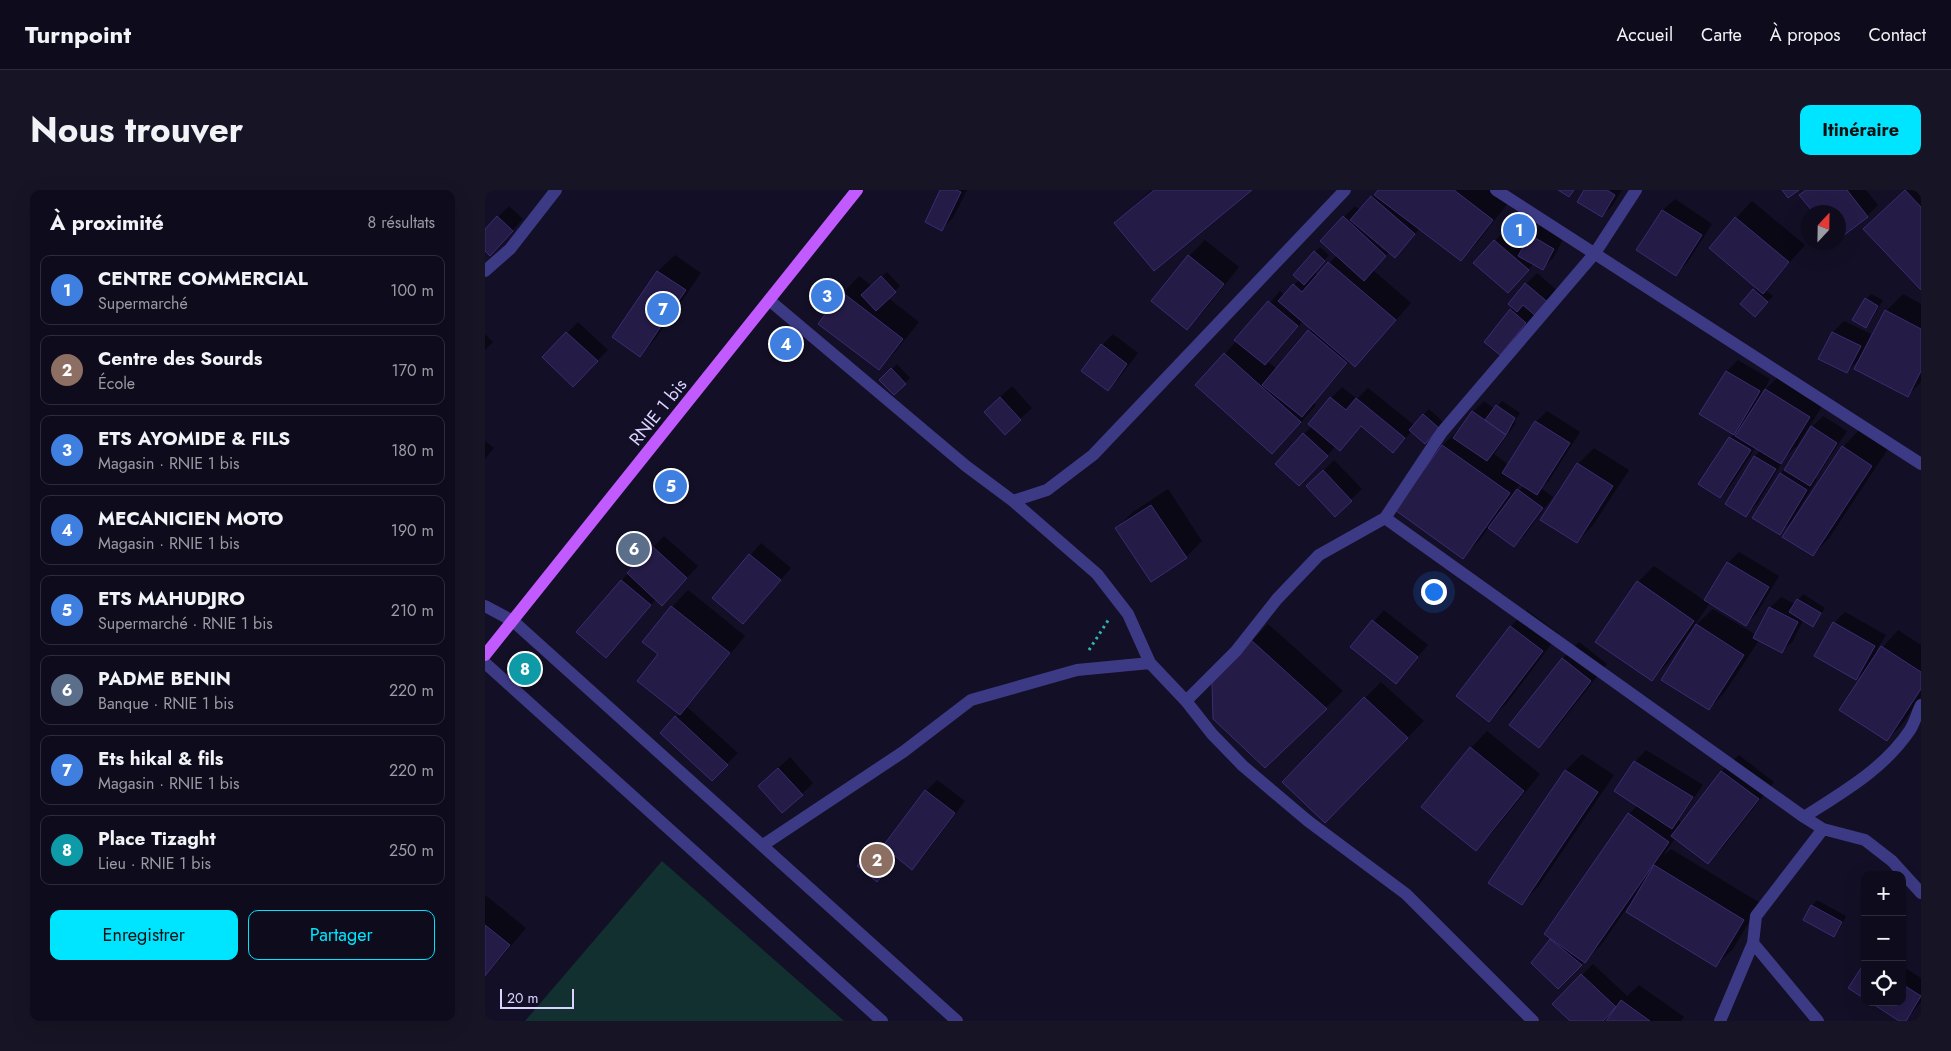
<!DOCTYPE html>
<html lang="fr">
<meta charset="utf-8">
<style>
:root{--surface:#0e0b1c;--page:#171425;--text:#f1f3f6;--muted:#9b9ba3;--line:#2e2b3b;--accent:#00e5ff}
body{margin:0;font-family:Jost,sans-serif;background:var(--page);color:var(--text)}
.controls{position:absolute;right:15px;bottom:15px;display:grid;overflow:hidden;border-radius:10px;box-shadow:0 5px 20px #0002}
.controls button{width:45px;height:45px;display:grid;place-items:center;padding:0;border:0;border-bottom:1px solid var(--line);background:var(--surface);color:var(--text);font:25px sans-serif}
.compass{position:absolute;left:1316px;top:15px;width:45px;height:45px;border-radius:50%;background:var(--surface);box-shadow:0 5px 20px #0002;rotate:22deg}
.scale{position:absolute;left:15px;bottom:12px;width:74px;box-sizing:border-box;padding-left:5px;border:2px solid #d9d4ff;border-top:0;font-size:14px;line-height:18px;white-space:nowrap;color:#d9d4ff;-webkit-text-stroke:4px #130f26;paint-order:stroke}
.you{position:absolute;left:948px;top:401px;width:18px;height:18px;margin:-12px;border:4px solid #fff;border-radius:50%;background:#1a73e8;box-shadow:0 0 0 8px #1a73e833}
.badge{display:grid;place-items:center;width:32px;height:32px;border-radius:50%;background:var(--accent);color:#fff;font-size:16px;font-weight:700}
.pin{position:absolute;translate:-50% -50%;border:2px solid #fff;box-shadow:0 1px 5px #0006}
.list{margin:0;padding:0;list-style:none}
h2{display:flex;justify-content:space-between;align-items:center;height:65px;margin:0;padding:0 20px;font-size:21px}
h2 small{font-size:16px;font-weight:400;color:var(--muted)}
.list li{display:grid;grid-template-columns:32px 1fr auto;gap:15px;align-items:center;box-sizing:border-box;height:70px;margin:0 10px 10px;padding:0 10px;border:1px solid var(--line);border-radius:10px}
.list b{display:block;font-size:19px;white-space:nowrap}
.list p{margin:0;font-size:16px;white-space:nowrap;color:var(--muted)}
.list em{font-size:16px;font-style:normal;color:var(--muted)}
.actions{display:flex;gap:10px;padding:15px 20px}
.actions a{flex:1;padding:11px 0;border:1px solid var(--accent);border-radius:10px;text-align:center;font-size:18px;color:var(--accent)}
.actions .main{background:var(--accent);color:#111}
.icon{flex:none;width:28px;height:28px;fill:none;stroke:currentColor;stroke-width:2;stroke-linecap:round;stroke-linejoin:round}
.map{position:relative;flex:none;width:1436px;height:831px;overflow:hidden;border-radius:10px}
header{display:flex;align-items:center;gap:30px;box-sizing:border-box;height:70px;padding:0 25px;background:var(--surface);border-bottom:1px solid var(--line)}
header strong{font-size:24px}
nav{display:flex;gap:28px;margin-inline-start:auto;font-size:18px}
.intro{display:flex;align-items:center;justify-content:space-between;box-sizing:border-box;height:120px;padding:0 30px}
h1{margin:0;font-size:35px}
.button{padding:12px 22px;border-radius:10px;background:var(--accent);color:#111;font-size:18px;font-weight:700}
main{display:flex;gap:30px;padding:0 30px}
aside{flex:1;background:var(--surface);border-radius:10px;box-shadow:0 5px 20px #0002}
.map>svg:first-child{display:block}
.green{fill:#12302f}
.shadow{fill:#0007;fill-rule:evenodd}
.building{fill:#241b47;stroke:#3b2d73}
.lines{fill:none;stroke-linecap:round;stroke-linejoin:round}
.path{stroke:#2fb8b0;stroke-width:3;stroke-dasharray:2.5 4;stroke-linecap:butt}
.minor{stroke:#3d3a85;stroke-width:12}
.major{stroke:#c25bff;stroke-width:12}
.labels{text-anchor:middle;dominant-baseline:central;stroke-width:5;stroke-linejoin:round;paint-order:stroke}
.street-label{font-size:18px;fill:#d9d4ff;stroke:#130f26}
</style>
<header>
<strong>Turnpoint</strong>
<nav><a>Accueil</a><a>Carte</a><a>À propos</a><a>Contact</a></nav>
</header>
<div class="intro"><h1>Nous trouver</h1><a class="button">Itinéraire</a></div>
<main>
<aside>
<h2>À proximité<small>8 résultats</small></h2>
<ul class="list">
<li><span class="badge" style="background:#3f7fe0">1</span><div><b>CENTRE COMMERCIAL</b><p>Supermarché</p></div><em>100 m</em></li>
<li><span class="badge" style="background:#8d6e63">2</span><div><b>Centre des Sourds</b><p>École</p></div><em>170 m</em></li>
<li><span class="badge" style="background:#3f7fe0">3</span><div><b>ETS AYOMIDE &amp; FILS</b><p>Magasin · RNIE 1 bis</p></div><em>180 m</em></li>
<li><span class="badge" style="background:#3f7fe0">4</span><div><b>MECANICIEN MOTO</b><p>Magasin · RNIE 1 bis</p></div><em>190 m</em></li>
<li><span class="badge" style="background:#3f7fe0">5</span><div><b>ETS MAHUDJRO</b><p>Supermarché · RNIE 1 bis</p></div><em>210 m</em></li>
<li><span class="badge" style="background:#5c6f8a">6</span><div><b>PADME BENIN</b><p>Banque · RNIE 1 bis</p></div><em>220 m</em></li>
<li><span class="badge" style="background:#3f7fe0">7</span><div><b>Ets hikal &amp; fils</b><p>Magasin · RNIE 1 bis</p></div><em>220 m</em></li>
<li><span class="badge" style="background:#0f9aa8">8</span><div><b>Place Tizaght</b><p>Lieu · RNIE 1 bis</p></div><em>250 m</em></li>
</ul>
<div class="actions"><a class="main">Enregistrer</a><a>Partager</a></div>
</aside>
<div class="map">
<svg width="1436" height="831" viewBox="0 0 1436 831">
<rect width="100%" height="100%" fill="#130f26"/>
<!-- green -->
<path class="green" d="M177 671 359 831H40Z"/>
<!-- shadow -->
<path class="shadow" d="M457 0H482L468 28 457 39Z
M666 0H765L631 33Z
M893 0H1006L1023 13 992 53 976 69 935 38 910 66 904 62 888 80 926 113 870 176 865 171 829 213 831 215 804 246 740 164 795 101 800 105 815 89 830 62 835 57 844 65 829 82 833 86 852 65 859 27 870 16 875 20ZM818 131 827 138 792 179 782 171Z
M1100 0H1137L1128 15 1117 26Z
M1321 0H1381L1393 15 1382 26 1354 48V22H1330L1316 5Z
M1421 0H1436V98L1396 23Z
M1190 9 1227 34 1202 73 1190 84 1153 60 1178 20Z
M1267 11 1320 55 1280 100 1288 106 1275 120 1257 114 1272 97 1251 28Z
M24 16 38 29 16 53 0 59V40Z
M1057 34 1079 47 1069 67 1058 78 1049 73 1034 91 990 73 1021 39 1040 56 1046 45Z
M720 50 754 77 718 122 702 138 704 66Z
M190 65 216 83 171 148 155 165 128 147 173 81Z
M402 82 415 96 403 108 434 132 410 162 394 179 358 103 374 86 387 96Z
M1052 83 1075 103 1050 124 1015 164 1026 120 1041 94Z
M1386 104 1398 110 1386 131 1381 136V109Z
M1418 104 1436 114V192L1422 206 1376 167 1362 182 1335 169 1348 142 1359 131 1386 144 1380 157 1382 158 1401 121Z
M93 132 123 160 99 184 59 167Z
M0 144 8 152 0 160Z
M628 144 653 163 634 188 623 199 617 155Z
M1253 170 1285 189 1278 202 1297 183 1341 210 1312 256 1301 266 1272 314 1261 325 1241 313 1270 266 1276 260 1271 257 1246 295 1235 306 1215 294 1249 243 1216 224 1242 181Z
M412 174 425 188 409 204 396 190Z
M527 196 547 218 520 243 511 211Z
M857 197 872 209 883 198 929 235 944 219 958 232 945 247 927 241 908 261 877 236 855 259 851 256 825 284 819 244 827 236 846 208Z
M999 211 1010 219 1017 211 1035 223 1029 232 1031 233 1009 264 1024 275 1051 232 1062 221 1095 242 1063 292 1056 298 1068 307 1040 345 1029 356 1004 337 994 351 977 367 958 255 974 239 975 240 988 222ZM1036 293 1039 295 1029 306 1027 305Z
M1338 226 1362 241 1331 288 1332 289 1306 332 1294 343 1296 284 1327 237Z
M1374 240 1403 259 1344 348 1328 365 1358 257Z
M0 251 9 258 0 269Z
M1109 258 1144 280 1108 335 1092 352 1093 274Z
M849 270 877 299 850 325 823 296Z
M683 299 717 351 701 367 632 338 648 322Z
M179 346 213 376 188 403 171 409 121 466 93 442 137 390Z
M276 353 306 378 258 432 229 408Z
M1254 362 1294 386 1272 423 1261 434 1225 413 1209 436H1210L1228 419 1271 445 1285 418 1296 407 1310 414 1318 404 1340 418 1327 435 1318 430 1308 451 1296 462 1274 450 1240 502 1224 519 1206 444 1204 443 1183 473 1167 489 1153 392 1169 376 1220 411 1243 373Z
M203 400 260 446 202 517 253 563 238 578 176 543 195 523 175 464 187 417Z
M899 420 943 455 911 492 867 456Z
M1042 420 1074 444 1021 514 1004 530 1025 437Z
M1360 422 1401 445 1391 461 1393 463 1413 440 1436 455V506L1418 533 1402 550 1382 480 1371 489 1349 433Z
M783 434 858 501 780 576 767 451Z
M1094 452 1122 474 1070 540 1054 557 1077 469Z
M896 492 939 531 840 631 880 508Z
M1002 541 1055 584 1007 643 991 659 986 558Z
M1161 560 1218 595 1193 630 1197 633 1237 581 1254 565 1289 592 1239 656 1223 673 1190 648 1178 666 1186 659 1275 713 1248 759 1231 775 1144 715 1116 755 1073 797 1048 773 1067 748 1144 624 1153 615 1150 572Z
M1097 564 1129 585 1053 697 1037 713 1081 580Z
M305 567 328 593 317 604 274 596Z
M452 590 480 611 438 667 427 678 413 666 397 685 390 657 395 652 400 656 441 601Z
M0 705 41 738 0 787Z
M1332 710 1361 726 1354 740 1348 746 1319 730 1327 716Z
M1108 774 1142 806 1154 795 1199 827 1196 831H1123L1134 813 1117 831H1087L1097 785Z
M1417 776 1436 788V812L1420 831H1416Z"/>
<!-- building -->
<path class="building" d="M455 0H471L476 2 457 41 440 32Z
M669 0H767L669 81 629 33Z
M893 0H969L1008 30 976 71 889 5Z
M1073 0H1089L1084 7Z
M1099 0H1122L1130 5 1117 27 1092 12Z
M1297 0H1314L1303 8Z
M1321 0H1362L1383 27 1354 49V22H1328L1314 5Z
M1420 0 1436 17V100L1378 39Z
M886 6 930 44 910 68 865 30Z
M1177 20 1217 45 1191 86 1151 60Z
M12 26 28 41 5 66 0 61V39Z
M858 26 901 66 879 91 835 51Z
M1250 27 1304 72 1278 104 1224 58Z
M1045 45 1069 59 1058 80 1033 66Z
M1009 50 1044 80 1023 103 988 73Z
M829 61 840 71 819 95 808 85Z
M703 65 739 94 702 140 666 111Z
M843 72 911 130 870 177 793 111 808 94 817 102Z
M172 81 201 100 155 167 127 147Z
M396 86 411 102 391 121 376 105Z
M1040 93 1065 114 1053 128 1038 115 1032 122 1023 114Z
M1268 99 1283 112 1270 127 1255 114Z
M357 102 418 149 394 180 333 134Z
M1380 108 1393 116 1381 138 1367 130Z
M783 111 813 136 780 175 749 150Z
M1025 119 1041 133 1015 165 999 152Z
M1400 120 1436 139V181L1423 207 1369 179Z
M823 140 862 173 817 227 777 195Z
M81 142 113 171 88 197 57 167Z
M1347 142 1376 156 1362 183 1333 169Z
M616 154 642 174 623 201 596 181Z
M739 163 816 232 787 264 710 195Z
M406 178 421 194 409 205 394 190Z
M1241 181 1275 201 1249 245 1214 224Z
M1280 199 1325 227 1296 274 1250 246Z
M515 207 536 230 520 245 499 222Z
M845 207 861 220 871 208 920 248 908 263 876 236 855 261 823 234Z
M1011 215 1030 228 1021 245 1000 230Z
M987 221 1021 245 1002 271 968 248Z
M938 224 954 238 940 254 924 240Z
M1050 231 1085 253 1052 305 1017 283Z
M1326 236 1352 253 1325 296 1299 280Z
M818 243 843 266 814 296 790 274Z
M1244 247 1266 260 1235 308 1213 294Z
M957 255 1025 303 978 369 910 320Z
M1357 256 1387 276 1328 366 1297 347Z
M1269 266 1291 279 1261 327 1240 314Z
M1092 273 1128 296 1092 353 1055 330Z
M838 280 867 311 850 327 821 296Z
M1295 283 1322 300 1295 345 1267 328Z
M1032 299 1058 318 1029 357 1003 338Z
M666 315 702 368 666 392 630 338Z
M167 356 202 388 177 416 142 383Z
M264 364 296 390 258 434 227 408Z
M1242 372 1284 397 1261 436 1219 410Z
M136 390 166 415 121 468 91 442Z
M1152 391 1209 431 1167 491 1110 452Z
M1312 409 1336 423 1328 437 1304 422Z
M186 416 245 463 195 525 152 491 173 464 157 452Z
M1284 417 1313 432 1297 463 1268 448Z
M887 430 933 467 911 494 865 457Z
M1348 432 1390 456 1371 490 1329 466Z
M1211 434 1259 465 1224 520 1176 490Z
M1025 436 1058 461 1004 532 971 506Z
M766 450 842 519 780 578 728 529 727 493Z
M1396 456 1436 482V499L1402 551 1354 520Z
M1077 468 1106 491 1054 558 1024 535Z
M879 507 923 548 840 633 797 592Z
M190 526 243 575 227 591 175 543Z
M985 557 1039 601 991 661 936 617Z
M1149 571 1208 607 1187 639 1129 601Z
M293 578 318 605 297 623 273 596Z
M1080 580 1113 602 1037 715 1003 693Z
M1236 581 1274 609 1223 674 1186 646Z
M440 600 470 623 427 680 398 656Z
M1143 623 1184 652 1100 773 1059 744Z
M389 656 408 672 392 692 372 676Z
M1169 675 1259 730 1231 777 1141 722Z
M1326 715 1357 732 1349 747 1318 730Z
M0 735 25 755 0 786Z
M1065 749 1097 775 1073 799 1046 773Z
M1380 772V809L1363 798Z
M1096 784 1131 817 1118 831H1085L1067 814Z
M1417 794 1436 806 1421 831H1414L1385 812H1417Z
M1136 810 1165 831H1121Z"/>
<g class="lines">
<!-- path -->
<path class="path" d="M604 460 624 429"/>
<!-- minor -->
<path class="minor" d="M1011 0 1436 274
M0 81 25 59 71 0
M284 110 481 276 528 311 612 384 643 424 665 473 701 511 727 544 758 576 823 631 921 704 1048 831
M528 311 562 300 608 265 860 0
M900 328 1319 627 1338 639 1380 650 1407 671 1436 703
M0 416 28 431 472 831
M0 473 397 831
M701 511 751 461 792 409 834 365 900 328 957 242 1110 63 1151 0
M1319 627C1358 602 1399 579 1425 540 1430 532 1432 523 1436 515
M278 655 418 562 486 510 592 480 665 473
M1235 831 1268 753
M1333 831 1268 753 1271 726 1338 639"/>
<!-- major -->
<path class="major" d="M0 465 372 0"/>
</g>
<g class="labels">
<!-- street labels -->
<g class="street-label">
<text transform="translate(173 222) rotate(-51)">RNIE 1 bis</text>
</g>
</g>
</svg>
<div class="controls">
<button>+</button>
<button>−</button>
<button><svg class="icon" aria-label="locate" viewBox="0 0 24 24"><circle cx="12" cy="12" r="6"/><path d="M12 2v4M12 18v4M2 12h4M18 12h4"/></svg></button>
</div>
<svg class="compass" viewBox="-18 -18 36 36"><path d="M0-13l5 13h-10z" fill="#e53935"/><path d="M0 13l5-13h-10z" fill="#9b9ba3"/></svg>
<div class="scale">20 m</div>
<div class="you"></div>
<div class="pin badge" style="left:1034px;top:40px;background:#3f7fe0">1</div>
<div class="pin badge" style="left:392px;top:670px;background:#8d6e63">2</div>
<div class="pin badge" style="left:342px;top:106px;background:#3f7fe0">3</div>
<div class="pin badge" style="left:301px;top:154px;background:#3f7fe0">4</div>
<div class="pin badge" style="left:186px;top:296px;background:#3f7fe0">5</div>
<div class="pin badge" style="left:149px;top:359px;background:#5c6f8a">6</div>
<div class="pin badge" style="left:178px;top:119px;background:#3f7fe0">7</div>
<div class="pin badge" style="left:40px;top:479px;background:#0f9aa8">8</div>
</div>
</main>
